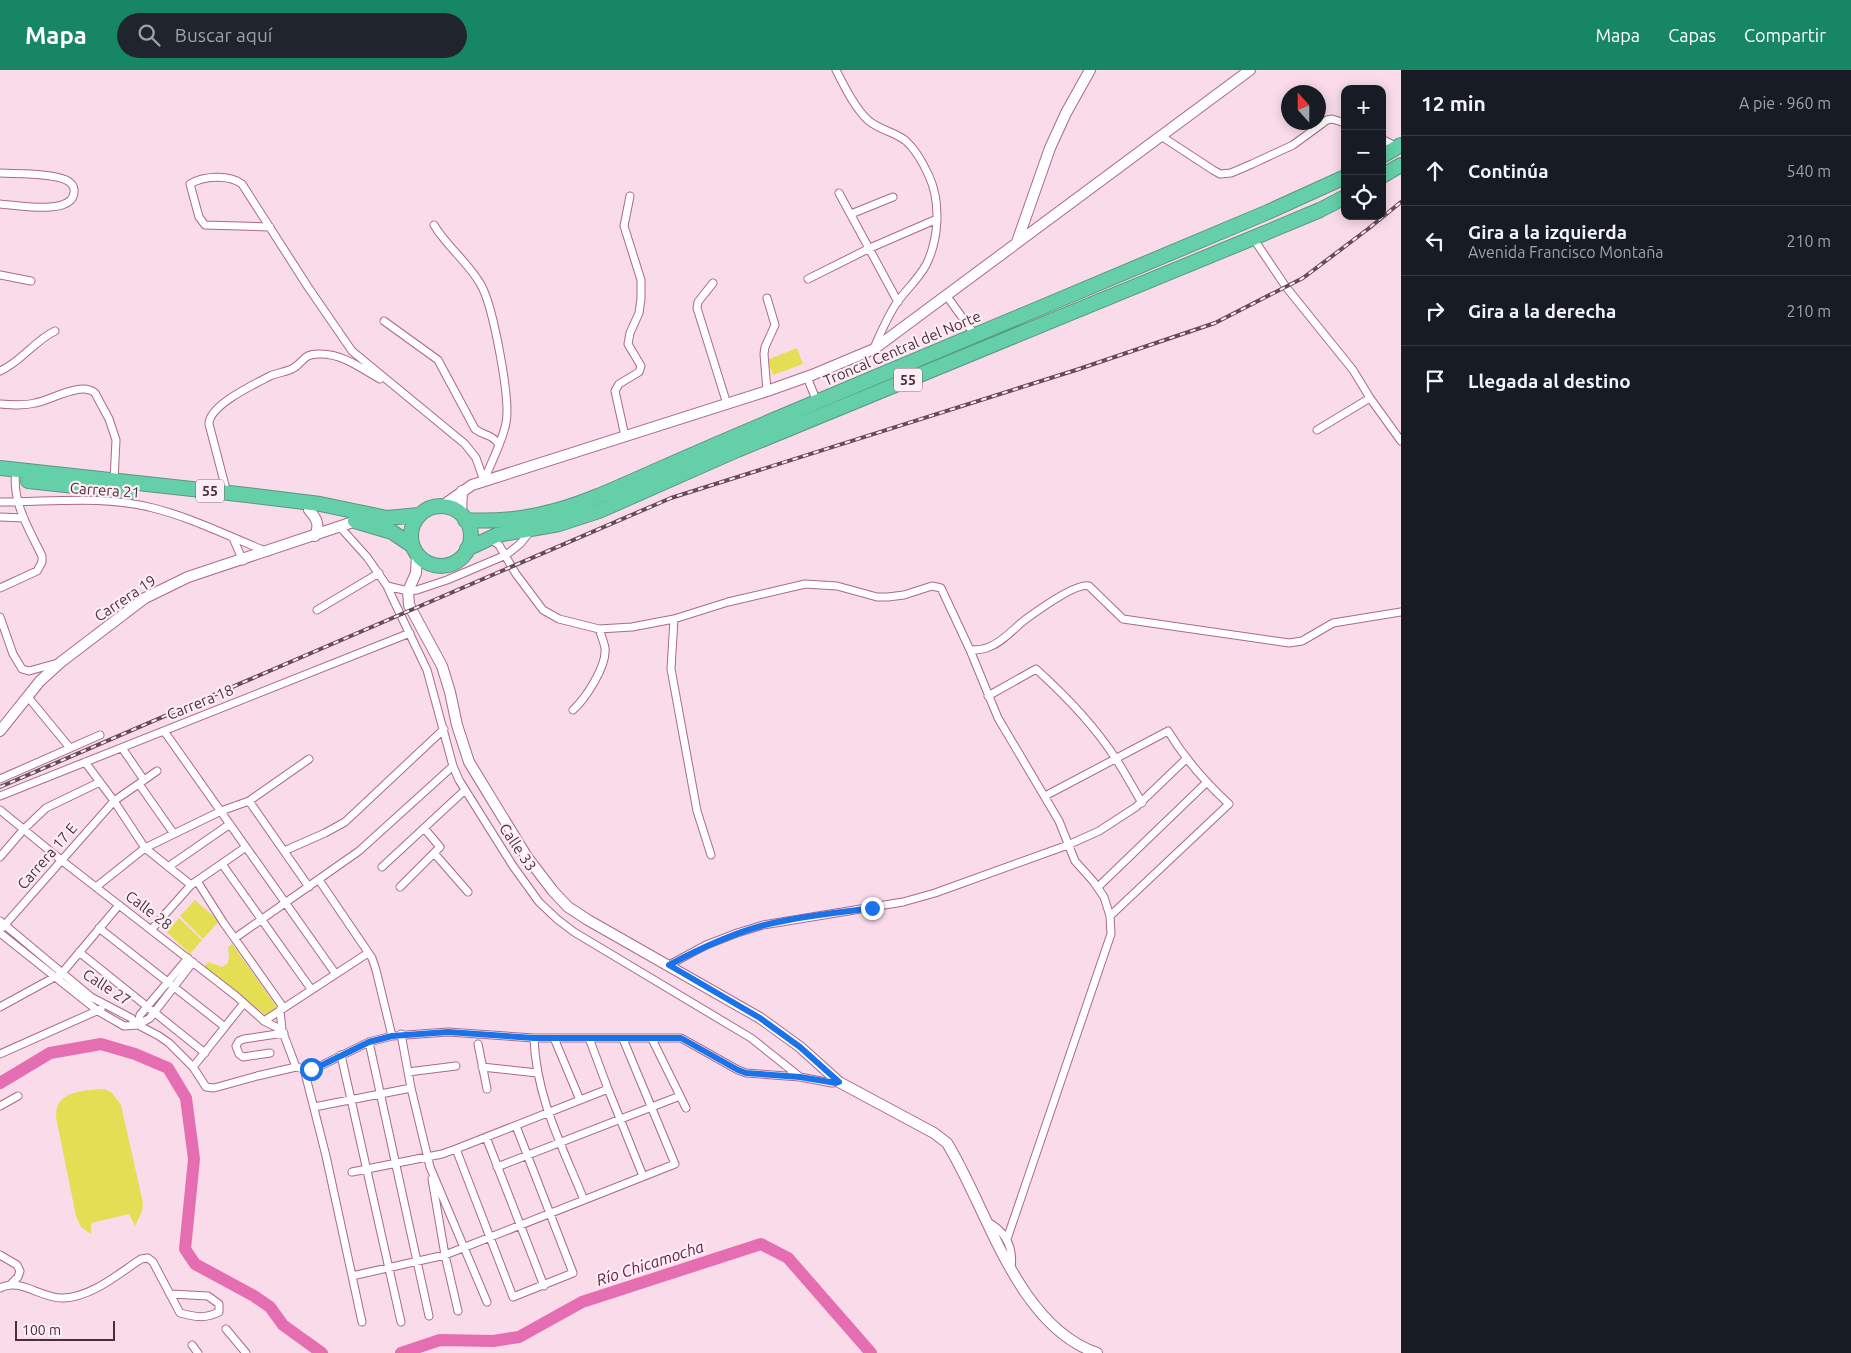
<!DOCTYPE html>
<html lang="es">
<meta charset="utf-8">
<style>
:root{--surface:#171b24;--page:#20242c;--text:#f1f3f6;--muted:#9ea1a6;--line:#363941;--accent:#168665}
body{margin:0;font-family:Ubuntu,sans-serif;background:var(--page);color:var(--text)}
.controls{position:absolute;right:15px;top:15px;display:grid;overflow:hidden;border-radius:10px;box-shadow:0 2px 12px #0003}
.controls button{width:45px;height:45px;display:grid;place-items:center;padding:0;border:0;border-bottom:1px solid var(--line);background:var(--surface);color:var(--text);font:25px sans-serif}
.compass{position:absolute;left:1281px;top:15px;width:45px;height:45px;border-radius:50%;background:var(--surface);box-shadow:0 2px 12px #0003;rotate:339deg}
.scale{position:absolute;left:15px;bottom:12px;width:100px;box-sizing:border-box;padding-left:5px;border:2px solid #4b2e3d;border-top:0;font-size:14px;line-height:18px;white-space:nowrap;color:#4b2e3d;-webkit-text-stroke:4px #fdedf4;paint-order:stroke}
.stop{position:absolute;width:15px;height:15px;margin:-11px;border:4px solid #1a73e8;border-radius:50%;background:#fff}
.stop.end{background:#1a73e8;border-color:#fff;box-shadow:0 1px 5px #0008}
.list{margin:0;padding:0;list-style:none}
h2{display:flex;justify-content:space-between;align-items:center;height:65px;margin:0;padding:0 20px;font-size:21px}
h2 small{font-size:16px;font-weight:400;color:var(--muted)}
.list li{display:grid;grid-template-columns:32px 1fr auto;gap:15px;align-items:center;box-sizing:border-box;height:70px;padding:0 20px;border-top:1px solid var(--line)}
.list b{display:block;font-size:19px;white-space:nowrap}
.list p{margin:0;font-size:16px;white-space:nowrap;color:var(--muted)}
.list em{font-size:16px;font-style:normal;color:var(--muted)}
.icon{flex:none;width:28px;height:28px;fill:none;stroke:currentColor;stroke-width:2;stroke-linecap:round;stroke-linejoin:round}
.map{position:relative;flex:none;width:1401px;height:1283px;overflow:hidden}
header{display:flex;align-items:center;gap:30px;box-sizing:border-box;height:70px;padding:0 25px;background:var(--accent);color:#fff}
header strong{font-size:24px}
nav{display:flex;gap:28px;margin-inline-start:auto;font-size:18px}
.search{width:350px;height:45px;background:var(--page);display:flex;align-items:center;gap:12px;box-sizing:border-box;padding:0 18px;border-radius:28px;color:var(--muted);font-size:19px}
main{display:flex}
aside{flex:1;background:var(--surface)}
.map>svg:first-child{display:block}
.green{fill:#e4de55}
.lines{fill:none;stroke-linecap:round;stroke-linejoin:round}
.river{stroke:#e56eb2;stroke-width:12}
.street-casing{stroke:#ab698d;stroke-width:9}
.secondary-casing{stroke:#ab698d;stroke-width:12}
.highway-casing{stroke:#5b9783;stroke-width:16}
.street{stroke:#fff;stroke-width:7}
.secondary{stroke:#fff;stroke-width:10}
.highway{stroke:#64cfa8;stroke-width:14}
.rail-casing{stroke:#684b5a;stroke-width:4}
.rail{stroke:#fdedf4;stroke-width:2;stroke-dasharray:5.5;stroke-linecap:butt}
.route{stroke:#1a73e8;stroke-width:6}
.labels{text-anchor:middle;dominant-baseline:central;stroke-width:4.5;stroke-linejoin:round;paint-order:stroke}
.shield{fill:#fdedf4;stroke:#806774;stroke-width:1}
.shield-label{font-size:14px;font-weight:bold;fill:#4b2e3d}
.street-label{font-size:15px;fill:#4b2e3d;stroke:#fdedf4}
.water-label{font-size:16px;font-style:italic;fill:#641947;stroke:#fdedf4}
</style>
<header>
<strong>Mapa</strong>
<div class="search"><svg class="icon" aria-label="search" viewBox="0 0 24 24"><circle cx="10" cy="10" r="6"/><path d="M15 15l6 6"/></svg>Buscar aquí</div>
<nav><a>Mapa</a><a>Capas</a><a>Compartir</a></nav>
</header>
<main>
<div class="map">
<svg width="1401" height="1283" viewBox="0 0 1401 1283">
<rect width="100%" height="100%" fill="#f9dbea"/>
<!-- green -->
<path class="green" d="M797 278 803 294 773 305 767 290Z
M195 830 219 851 203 869 180 846Z
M179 848 202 870 190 884 167 862Z
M232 874 277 937 271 943 265 945 204 897 208 892 222 897 228 893 229 886 228 877Z
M105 1019 112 1023 121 1035 143 1133 142 1141 135 1156 129 1144 91 1153V1164L81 1157 76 1146 56 1047C56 1044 56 1039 58 1035 66 1020 90 1020 105 1019Z"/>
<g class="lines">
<!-- river -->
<path class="river" d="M0 1013 50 983 101 974 135 984 168 998 186 1028 194 1089 185 1179 195 1194 254 1226 270 1237 283 1255 322 1283
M401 1283 440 1270 493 1271 519 1267 582 1232 761 1174 788 1188 871 1283"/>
<defs>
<path id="street" d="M836 0C844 16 856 40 869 51 880 60 895 62 906 71 915 79 924 95 929 106 941 132 939 169 926 195 919 208 907 219 898 231 888 245 881 262 874 278
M1161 66 1213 100 1220 104 1231 103 1252 94 1293 75 1327 50 1332 49 1345 53
M1382 69 1397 77
M0 103C17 104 52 103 66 110 71 112 75 117 74 122 73 146 16 135 0 134
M839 123 898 232
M851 144 893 127
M434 155C447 177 469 193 481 215 493 236 511 330 506 353 502 373 491 392 484 411
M270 157 205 155 199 147 190 114C203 106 229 104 242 114L308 217 352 281 465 374 476 388 484 411
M1253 168 1286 217 1353 300 1370 328 1401 371
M0 205 31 211
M808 209 870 178 937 149
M713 213 698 232 697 238 727 334
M946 225 975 265
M767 228 775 255 765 277 764 284 767 321
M384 251 438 290 475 359C485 367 489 362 499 374
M0 301C21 292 34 271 55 261
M807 307 817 332
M0 334C12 335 24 336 35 333 52 330 81 311 95 323L109 349 116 370 114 411
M1317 360 1370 328
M625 366 615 321 619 314 639 302 641 296 628 274 630 263 639 243 641 229V210L624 156 630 126
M227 423 209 354C209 335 255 314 270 306 277 303 285 302 292 299 304 293 302 283 321 284 343 284 362 299 380 309
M0 432C51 432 104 425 153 438 193 448 230 467 268 482
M0 447 24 448
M340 457 367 487 387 516 393 529 427 600 453 696 459 710 513 796 539 832 557 849 574 862 751 968 800 1007
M233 468 243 491
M489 468 499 475 516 504 543 540 559 549 599 559 632 557 674 549 728 532 805 514 837 516 877 527H888L904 525 932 516 941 518 970 580 998 648 1059 751 1075 791 1093 811 1104 827 1110 846 1111 864 1007 1169
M387 516 408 521 417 520 447 510 506 485 520 474 532 459
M0 518 37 501 42 492V486C29 459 11 431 16 400
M317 540 379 503
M0 547 13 584 22 599 29 601 58 593
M674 549 671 599 697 741 711 785
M970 580C977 580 983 580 989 577 1003 572 1014 558 1026 549 1037 541 1077 512 1089 516L1123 549 1289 573 1302 571 1333 553 1401 542
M988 626 1036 599C1066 626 1094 655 1116 689 1125 703 1133 718 1142 733
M28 627 70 678
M573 640C586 628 607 596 605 578 604 572 601 565 599 559
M164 661 335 903
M122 678 144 710
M85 692 114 731 145 778 191 815
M0 709 100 665
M139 714 174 764
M0 726 410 563
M1045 726 1168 661C1185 689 1205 712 1229 734L1110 846
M249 731 309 817
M0 740 61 790 236 926 264 951 282 960
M284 781 325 763 345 752 444 659
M434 783 468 822
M0 787 24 759 46 738 100 712
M222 794 311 919
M168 797 230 754
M382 797 464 721
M319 810 372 888 376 900 392 966
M197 811 223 852 283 937
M96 817 145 778 221 741 249 731 309 689
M400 817 440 777 424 758
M1098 817 1206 713
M0 851 91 927 131 948 138 955 159 966 169 973 193 997 206 1017 214 1018 257 1006 296 997
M2 858 114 731 157 701
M99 858 225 957
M151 860 191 815 246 777
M0 863 98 941 124 956 138 955 150 948 193 892
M235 868 359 781 453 696
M79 882 205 983
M669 895 706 875 737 863 763 855 903 832 935 823 1068 775 1099 761 1136 737 1186 689
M0 937 62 903 119 835
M280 940 282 960 296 997 304 999 318 997 369 972 392 966 448 962 534 968H681L738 1000 746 1003 800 1007 832 1013 839 1012
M264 951 368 883
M138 955 140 945 188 888
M401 964 411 1018 430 1097 487 1232
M534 968C536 1027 562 1076 584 1130
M554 968 580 1030
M589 968 608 1019 643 1106
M652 969 686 1038
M369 972 429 1246
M478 974 487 1019
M270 983 243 987 239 984 236 976 239 971 244 969 284 963
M0 984 101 939
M341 985 401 1252
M193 997 244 933
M482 997 537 1003
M304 999 326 1086 362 1252
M408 1002 456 996
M0 1036 18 1026
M314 1037 411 1018
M486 1067 544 1216
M456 1079 513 1227 573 1203 516 1056
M497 1097 680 1026
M352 1102 442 1084 456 1079 608 1019
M432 1109 445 1185 458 1241
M986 1151C1005 1161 1014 1177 1011 1198
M0 1185 17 1195 20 1201 18 1207 11 1214
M352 1206 445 1185 675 1094 623 969
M0 1218C19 1207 42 1229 63 1228 92 1227 118 1204 141 1189L148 1188 153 1192 180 1243C195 1247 205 1249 219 1242V1234L208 1226 171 1224
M226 1259 246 1283
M192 1275 198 1283"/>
<path id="secondary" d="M1017 172 1050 78 1066 43 1090 0
M442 436 472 415 767 321 812 305 874 279 1250 0
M309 440C317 449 320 455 315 466
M461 444 462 421
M417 484 416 503 408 521 409 535 442 596 450 622 457 655 469 692 527 787 553 821 568 837 588 850 760 948 800 977 839 1012 934 1063 947 1073C988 1139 1016 1255 1097 1283
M0 661 40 611 61 592 145 528 188 507 356 451"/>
<path id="highway" d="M1382 86 1401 75
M1382 106 1401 95
M0 398 247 425 320 434 387 448 419 445
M28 411 131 422
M411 466a30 30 0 1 1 60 0a30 30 0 1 1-60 0Z
M465 450C543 455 591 429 660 399 703 380 745 362 788 344 948 277 1108 209 1268 142L1345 107
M355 451 392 462 413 476
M467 479 497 465 559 454 599 441 737 380 1253 168 1320 140 1345 127"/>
</defs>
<!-- street casing -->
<use href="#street" class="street-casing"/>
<!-- secondary casing -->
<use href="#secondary" class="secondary-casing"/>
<!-- highway casing -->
<use href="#highway" class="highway-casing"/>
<!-- street -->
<use href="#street" class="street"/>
<!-- secondary -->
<use href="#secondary" class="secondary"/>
<!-- highway -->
<use href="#highway" class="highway"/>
<defs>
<path id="rail" d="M0 717 671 428 1076 300 1215 253 1303 208 1368 159 1401 132"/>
</defs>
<!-- rail casing -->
<use href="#rail" class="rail-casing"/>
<!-- rail -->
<use href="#rail" class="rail"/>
</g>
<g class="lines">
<!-- route -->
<path class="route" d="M311 999 318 997 369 972 392 966 448 962 534 968H681L738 1000 746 1003 800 1007 836 1013 839 1012 800 977 760 948 669 895C699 879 728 865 761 856 797 846 836 843 872 838"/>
</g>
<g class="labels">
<!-- shield labels -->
<g class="shield">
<rect x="894" y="298.5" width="28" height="23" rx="4"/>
<rect x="196" y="409.5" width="28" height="23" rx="4"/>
</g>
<g class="shield-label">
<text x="908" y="310">55</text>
<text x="210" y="421">55</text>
</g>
<!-- street labels -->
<g class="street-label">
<text transform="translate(902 278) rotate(-23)">Troncal Central del Norte</text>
<text transform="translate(105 420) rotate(4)">Carrera 21</text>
<text transform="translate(125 528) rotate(-34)">Carrera 19</text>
<text transform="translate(200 632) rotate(-22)">Carrera 18</text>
<text transform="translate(518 777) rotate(56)">Calle 33</text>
<text transform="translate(47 786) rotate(-49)">Carrera 17 E</text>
<text transform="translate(149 840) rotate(37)">Calle 28</text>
<text transform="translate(107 917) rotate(33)">Calle 27</text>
</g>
<!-- water labels -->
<g class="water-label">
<text transform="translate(650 1193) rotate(-18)">Río Chicamocha</text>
</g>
</g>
</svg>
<div class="controls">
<button>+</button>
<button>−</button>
<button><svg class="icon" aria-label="locate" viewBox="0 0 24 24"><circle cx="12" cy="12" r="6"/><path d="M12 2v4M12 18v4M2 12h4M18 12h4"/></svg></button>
</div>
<svg class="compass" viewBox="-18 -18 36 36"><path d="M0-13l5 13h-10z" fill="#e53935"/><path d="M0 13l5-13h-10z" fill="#9ea1a6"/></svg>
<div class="scale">100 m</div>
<div class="stop" style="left:311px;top:999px"></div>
<div class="stop end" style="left:872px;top:838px"></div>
</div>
<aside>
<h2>12 min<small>A pie · 960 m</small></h2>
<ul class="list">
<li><svg class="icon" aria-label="ahead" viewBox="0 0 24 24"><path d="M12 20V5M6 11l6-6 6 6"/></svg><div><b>Continúa</b></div><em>540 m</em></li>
<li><svg class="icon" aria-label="left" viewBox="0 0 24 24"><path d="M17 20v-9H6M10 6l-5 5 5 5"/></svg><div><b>Gira a la izquierda</b><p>Avenida Francisco Montaña</p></div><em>210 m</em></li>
<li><svg class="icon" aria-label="right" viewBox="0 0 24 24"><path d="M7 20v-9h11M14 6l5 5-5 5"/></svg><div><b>Gira a la derecha</b></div><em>210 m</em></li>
<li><svg class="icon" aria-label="arrive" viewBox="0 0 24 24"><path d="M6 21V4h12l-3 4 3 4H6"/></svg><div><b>Llegada al destino</b></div></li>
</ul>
</aside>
</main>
